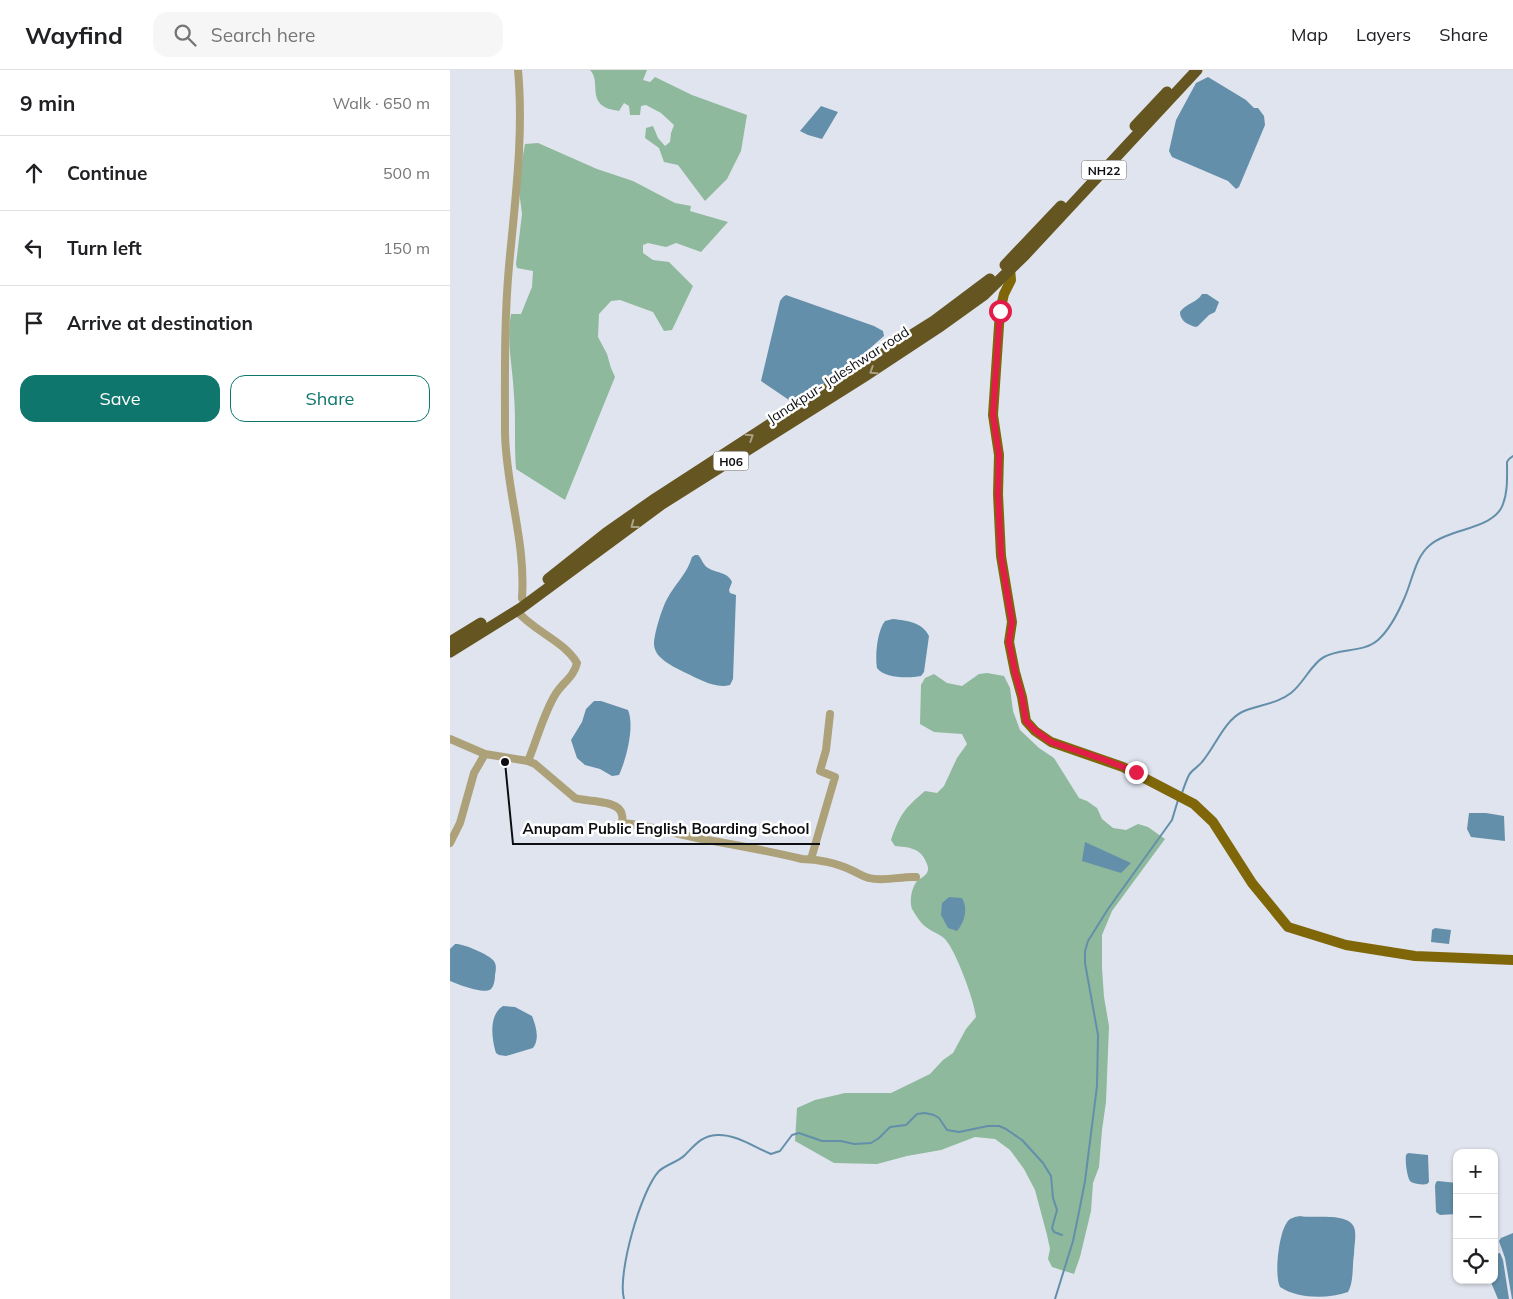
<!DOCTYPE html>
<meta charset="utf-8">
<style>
:root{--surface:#fff;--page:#f6f6f6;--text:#202124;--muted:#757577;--line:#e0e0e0;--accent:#0f766e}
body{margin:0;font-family:Mulish,sans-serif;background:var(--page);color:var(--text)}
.controls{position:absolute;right:15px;bottom:15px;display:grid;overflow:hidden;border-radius:10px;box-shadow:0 1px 4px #0004}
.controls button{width:45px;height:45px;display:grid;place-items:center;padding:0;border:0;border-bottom:1px solid var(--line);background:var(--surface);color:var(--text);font:25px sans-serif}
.stop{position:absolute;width:15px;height:15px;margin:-11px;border:4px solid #e11d48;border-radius:50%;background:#fff}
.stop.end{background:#e11d48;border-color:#fff;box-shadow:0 1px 5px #0008}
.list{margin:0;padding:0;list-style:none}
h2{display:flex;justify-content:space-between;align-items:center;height:65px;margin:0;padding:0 20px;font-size:21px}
h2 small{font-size:16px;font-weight:400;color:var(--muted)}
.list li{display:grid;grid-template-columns:32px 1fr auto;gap:15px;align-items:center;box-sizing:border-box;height:75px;padding:0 20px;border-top:1px solid var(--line)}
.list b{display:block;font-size:19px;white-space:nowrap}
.list em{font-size:16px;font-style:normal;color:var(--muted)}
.actions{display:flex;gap:10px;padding:15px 20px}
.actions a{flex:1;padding:11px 0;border:1px solid var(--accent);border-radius:15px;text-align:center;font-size:18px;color:var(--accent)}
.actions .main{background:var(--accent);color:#fff}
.icon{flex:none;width:28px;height:28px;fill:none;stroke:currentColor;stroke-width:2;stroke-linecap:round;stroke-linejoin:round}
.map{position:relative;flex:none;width:1063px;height:1229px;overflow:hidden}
header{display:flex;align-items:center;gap:30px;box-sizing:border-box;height:70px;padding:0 25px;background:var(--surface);border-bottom:1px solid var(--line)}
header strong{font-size:24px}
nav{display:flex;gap:28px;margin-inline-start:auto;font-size:18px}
.search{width:350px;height:45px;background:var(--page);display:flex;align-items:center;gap:12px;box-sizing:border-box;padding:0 18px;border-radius:15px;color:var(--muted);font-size:19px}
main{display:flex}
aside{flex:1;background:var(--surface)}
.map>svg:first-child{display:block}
.forest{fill:#8eb99c}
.water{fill:#638faa}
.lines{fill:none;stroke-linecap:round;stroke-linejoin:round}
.stream{stroke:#638faa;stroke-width:2}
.minor{stroke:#ada17a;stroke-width:8}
.major{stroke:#7f6709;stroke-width:10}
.highway{stroke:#655520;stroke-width:11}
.oneway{stroke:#aaa284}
.route{stroke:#e11d48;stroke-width:6}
.labels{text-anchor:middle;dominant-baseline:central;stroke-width:5;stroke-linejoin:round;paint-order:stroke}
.shield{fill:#fff;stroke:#565659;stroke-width:1}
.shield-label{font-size:12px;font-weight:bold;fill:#0d0e12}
.street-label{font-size:14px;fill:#0d0e12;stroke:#fff}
.leader{fill:none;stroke:#0d0e12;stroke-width:2}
.callout-dot{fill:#0d0e12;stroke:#fff;stroke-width:2}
.callout-label{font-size:15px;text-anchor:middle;font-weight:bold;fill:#0d0e12;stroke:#fff;stroke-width:5;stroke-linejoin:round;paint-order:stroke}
</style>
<header>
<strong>Wayfind</strong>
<div class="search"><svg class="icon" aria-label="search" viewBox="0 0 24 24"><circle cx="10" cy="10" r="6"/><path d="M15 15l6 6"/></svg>Search here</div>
<nav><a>Map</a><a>Layers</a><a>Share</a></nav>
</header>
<main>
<aside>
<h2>9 min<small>Walk · 650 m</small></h2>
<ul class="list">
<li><svg class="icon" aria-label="ahead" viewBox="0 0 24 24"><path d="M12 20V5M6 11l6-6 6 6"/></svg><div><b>Continue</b></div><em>500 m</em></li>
<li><svg class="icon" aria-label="left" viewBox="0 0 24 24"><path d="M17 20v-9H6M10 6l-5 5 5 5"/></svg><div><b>Turn left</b></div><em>150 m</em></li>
<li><svg class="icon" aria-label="arrive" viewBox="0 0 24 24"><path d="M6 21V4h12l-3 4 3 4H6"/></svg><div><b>Arrive at destination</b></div></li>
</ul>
<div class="actions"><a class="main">Save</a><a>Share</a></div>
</aside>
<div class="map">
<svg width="1063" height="1229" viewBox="0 0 1063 1229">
<rect width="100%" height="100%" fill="#e0e4ee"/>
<!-- forest -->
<path class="forest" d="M140 0H197L193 10 200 12 205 7 242 25 297 45 291 81 277 109 255 131 228 95 214 92 209 78 195 68 196 58 203 56 208 68 215 76 220 72 221 63 224 55 211 43 196 35 191 36 190 45H180L179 36 174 33 169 41C164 40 157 39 153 36 140 27 150 10 140 0Z
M88 73 147 99 183 111 225 133 241 136 240 141 278 152 251 182 226 173 216 177 198 173 193 175V183L203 190 219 192 243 216 222 260 214 261 203 242 170 230 161 231 149 244 148 267 157 284 161 298 165 307 115 430 66 399C64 375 66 350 64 326 63 298 56 271 61 244H71L82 217 83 201 67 198 66 194 72 144 68 113 75 74Z
M537 603 554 606 560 618 563 641 570 660 589 678 604 688 629 728 637 731 647 738 652 749 663 758 676 760 688 754 698 757 715 769 662 841 652 865V898L654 927 659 956 656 1032 652 1060 649 1097 643 1113 641 1141 630 1187 624 1204 602 1197 598 1189 600 1179 597 1165 585 1120 574 1099 560 1080 545 1069 525 1067 491 1080 457 1086 427 1094 384 1093 345 1071 347 1038 365 1030 395 1023H441L480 1004 493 990 503 983 516 959 526 947C524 930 506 881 495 869 490 864 482 862 476 857 471 854 465 844 462 839 459 830 462 816 468 810 471 808 475 806 477 803 479 799 478 796 476 792 471 778 458 777 445 776L441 770C450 744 455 738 475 721L487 723 494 716 507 688 517 674 512 664 484 662 470 654 471 615 475 608 484 604 497 613 512 616 529 604Z"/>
<!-- water -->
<path class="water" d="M758 7 796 30 804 38H808L814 46 815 55 789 117 786 119 778 111 722 87 719 81 726 50 746 13Z
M371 36 388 42 372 69 358 65 350 61Z
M752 224H757L769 232 765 242 759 245 748 256 746 257C738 255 730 251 730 242 736 233 747 233 752 224Z
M336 225 424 256 433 261 434 266 403 293 354 327 339 330 311 311 330 231 333 227Z
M245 485H248C252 489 253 495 258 498 266 503 278 502 282 512L279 520 280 523 286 525 283 609 280 615C265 619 249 609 236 603 228 599 217 594 210 587 207 584 204 579 204 574 204 564 212 538 217 529 225 514 237 504 242 487Z
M443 549C458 551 472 552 479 566L474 602 471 606C459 608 435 609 427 598 425 586 427 561 435 551Z
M144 631H151L178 640C185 656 176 690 169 705L162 706 150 699 135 695 127 688 121 670 132 652 136 639Z
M1019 743H1036L1054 746 1055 771 1021 767 1017 759Z
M635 772 681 793 671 803 632 791Z
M499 827 512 828C518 838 515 852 507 861L498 858 491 845 492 833Z
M985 858 1001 860 999 874 981 872 982 860Z
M5 874C12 873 38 884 43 890 47 894 46 900 45 905 45 910 44 916 41 919 35 925 7 914 0 911V879Z
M53 936 65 937 82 946C86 956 90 969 83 978L56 986 49 985 46 983C42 970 38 945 53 936Z
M958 1083 978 1085 979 1112 977 1114C973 1115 965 1114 961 1112 957 1109 955 1090 956 1085Z
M988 1111 1007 1113V1144L990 1145 986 1142 985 1116 986 1112Z
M850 1146C864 1149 903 1141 905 1161 906 1168 904 1177 904 1184 902 1197 904 1211 898 1222 878 1229 848 1229 830 1217 824 1204 829 1165 836 1154 839 1148 844 1147 850 1146Z
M1063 1163V1229H1062L1055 1188 1049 1171 1051 1168Z
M1050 1183 1053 1190 1059 1229H1048L1040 1210H1044V1184Z"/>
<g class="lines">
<!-- stream -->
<path class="stream" d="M732 723C734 717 736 711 739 705 742 700 748 697 752 692 765 677 774 651 792 642 808 635 827 634 841 623 854 613 861 594 874 587 890 578 913 583 928 570 939 560 948 543 954 529 962 512 965 487 980 475 1000 458 1045 459 1053 434 1058 421 1057 406 1057 392L1059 389 1063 386
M174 1229C167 1204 191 1120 209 1101 217 1094 228 1092 235 1085 245 1075 251 1066 267 1065 286 1064 304 1077 321 1084L330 1081 342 1065 349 1063 372 1071H391L404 1074 421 1073 429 1068 440 1057 456 1055 467 1044 475 1043 484 1045 489 1048 497 1060 509 1062 538 1056H549L556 1059 572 1070 593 1093 601 1106 603 1128 607 1140 602 1158 604 1162 612 1165
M605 1229 623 1171 629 1142 635 1111 647 1016 648 965 635 893V881L638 871 658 839 722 750 728 730"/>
<!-- minor -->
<path class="minor" d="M68 0C74 65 65 131 59 196 54 252 55 307 55 363 56 419 76 472 72 528
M66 540C83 561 113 570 127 593 124 607 112 613 105 625 93 645 87 670 78 691
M0 669 35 684 78 691 85 694 125 728C135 732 170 729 172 745 173 748 172 750 172 753 199 755 226 764 252 769 286 775 319 781 352 789 367 789 387 793 401 800 408 803 413 807 419 808 434 812 451 806 466 807
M0 773 10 753 24 703 35 684
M361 789 385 707 370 701 376 680 380 644"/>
<!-- major -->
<path class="major" d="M557 195 560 199 561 210 554 224 550 241 543 345 549 385 548 424 551 486 562 552 559 572 565 602 572 627 576 651 585 661 601 672 673 697 744 734 763 752 802 813 838 857 896 875 965 886 1063 890"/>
<!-- highway -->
<path class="highway" d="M685 56 717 22
M555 195 611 136
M98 509 156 463 206 428 334 345 484 251 540 209
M0 572 31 553
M0 582 71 538 212 434 415 306 488 258 534 225 575 185 747 0"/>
</g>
<!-- one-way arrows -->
<defs><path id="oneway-chevron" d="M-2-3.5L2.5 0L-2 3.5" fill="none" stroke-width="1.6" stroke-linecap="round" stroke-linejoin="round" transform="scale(1.25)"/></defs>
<g class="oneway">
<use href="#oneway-chevron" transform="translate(423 301) rotate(147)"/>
<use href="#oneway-chevron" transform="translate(300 367) rotate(-33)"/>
<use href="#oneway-chevron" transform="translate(184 455) rotate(143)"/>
</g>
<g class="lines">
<!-- route -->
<path class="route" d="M550 241 543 345 549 385 548 424 551 486 562 552 559 572 565 602 572 627 576 651 586 661 601 672 655 690 686 702"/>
</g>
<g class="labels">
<!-- shield labels -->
<g class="shield">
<rect x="631.5" y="90.5" width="45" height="19" rx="4"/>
<rect x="263.5" y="381.5" width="35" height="19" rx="4"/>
</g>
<g class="shield-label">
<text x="654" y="100">NH22</text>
<text x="281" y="391">H06</text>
</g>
<!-- street labels -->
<g class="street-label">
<text transform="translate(388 305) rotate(-33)">Janakpur- Jaleshwar road</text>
</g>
</g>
<!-- callouts -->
<path class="leader" d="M55 692L63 774H370"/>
<circle class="callout-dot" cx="55" cy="692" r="5"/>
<g class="callout-label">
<text x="216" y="764">Anupam Public English Boarding School</text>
</g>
</svg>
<div class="controls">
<button>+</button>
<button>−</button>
<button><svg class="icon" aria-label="locate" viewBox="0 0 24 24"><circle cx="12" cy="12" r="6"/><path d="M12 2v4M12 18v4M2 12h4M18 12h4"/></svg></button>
</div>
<div class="stop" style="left:550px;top:241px"></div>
<div class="stop end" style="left:686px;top:702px"></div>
</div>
</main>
